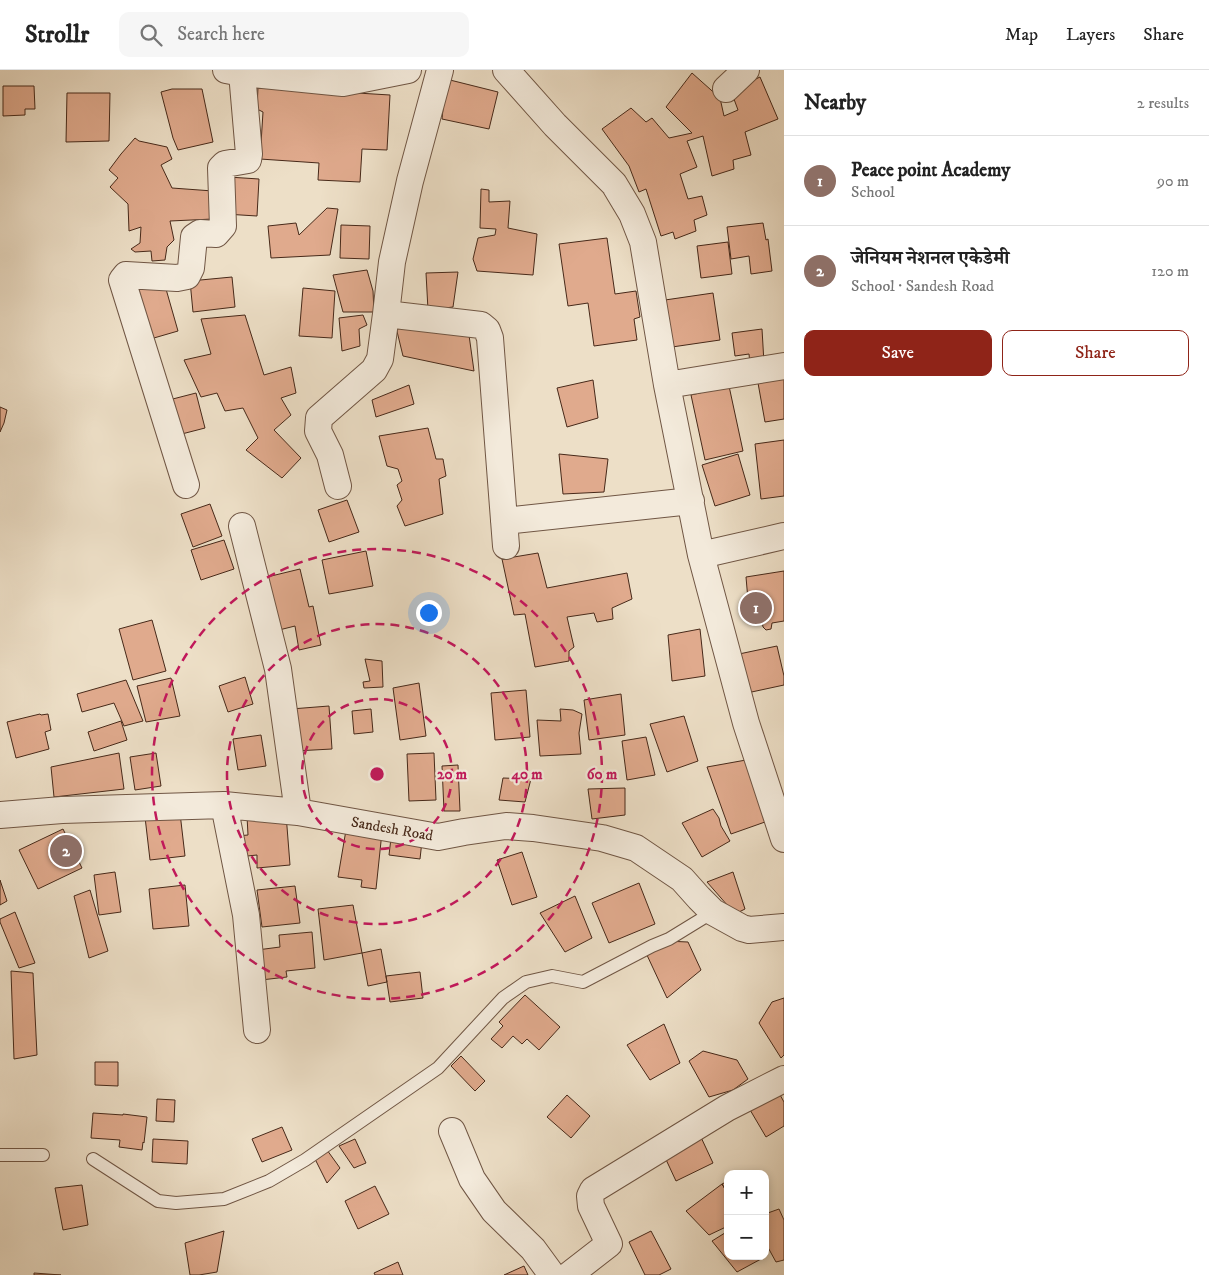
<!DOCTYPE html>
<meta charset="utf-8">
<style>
:root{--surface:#fff;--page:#f6f6f6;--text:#222;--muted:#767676;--line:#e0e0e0;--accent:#8f2418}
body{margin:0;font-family:"IM FELL DW Pica","Noto Serif Devanagari",serif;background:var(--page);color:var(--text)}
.controls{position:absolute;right:15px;bottom:15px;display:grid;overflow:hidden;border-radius:10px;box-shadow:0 2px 8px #0003}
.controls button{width:45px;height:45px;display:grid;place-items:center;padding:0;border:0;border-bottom:1px solid var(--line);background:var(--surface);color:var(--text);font:25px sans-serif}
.you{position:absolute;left:428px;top:542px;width:18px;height:18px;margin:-12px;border:4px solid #fff;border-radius:50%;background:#1a73e8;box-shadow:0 0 0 8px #1a73e833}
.badge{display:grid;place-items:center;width:32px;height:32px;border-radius:50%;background:var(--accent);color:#fff;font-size:16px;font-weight:700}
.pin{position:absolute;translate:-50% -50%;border:2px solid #fff;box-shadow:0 1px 5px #0006}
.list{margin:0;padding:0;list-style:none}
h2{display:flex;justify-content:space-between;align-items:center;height:65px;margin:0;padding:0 20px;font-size:21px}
h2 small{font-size:16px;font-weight:400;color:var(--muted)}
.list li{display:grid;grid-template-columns:32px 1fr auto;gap:15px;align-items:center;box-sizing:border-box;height:90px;padding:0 20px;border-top:1px solid var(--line)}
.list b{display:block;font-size:19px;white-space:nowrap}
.list p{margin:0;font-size:16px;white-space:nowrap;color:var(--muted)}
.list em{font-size:16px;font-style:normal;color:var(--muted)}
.actions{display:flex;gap:10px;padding:15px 20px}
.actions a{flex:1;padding:11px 0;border:1px solid var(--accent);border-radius:10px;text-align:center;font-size:18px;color:var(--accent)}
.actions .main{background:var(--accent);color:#fff}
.icon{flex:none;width:28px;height:28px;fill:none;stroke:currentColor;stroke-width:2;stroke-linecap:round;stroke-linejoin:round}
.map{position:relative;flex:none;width:784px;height:1205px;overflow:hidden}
header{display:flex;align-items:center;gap:30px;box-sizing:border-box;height:70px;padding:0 25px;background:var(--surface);border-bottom:1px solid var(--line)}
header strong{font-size:24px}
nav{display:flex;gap:28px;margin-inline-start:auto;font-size:18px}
.search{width:350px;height:45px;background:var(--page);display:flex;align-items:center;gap:12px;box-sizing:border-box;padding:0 18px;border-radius:10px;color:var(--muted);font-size:19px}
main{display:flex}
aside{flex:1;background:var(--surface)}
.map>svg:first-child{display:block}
.building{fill:#e0aa8d;stroke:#472919}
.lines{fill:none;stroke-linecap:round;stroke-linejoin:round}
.lane-casing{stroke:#705644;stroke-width:14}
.street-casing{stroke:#705644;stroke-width:28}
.lane{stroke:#f3eadb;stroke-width:12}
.street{stroke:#f3eadb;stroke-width:26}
.ring{fill:none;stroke:#c2185b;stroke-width:2.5;stroke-dasharray:9 6}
.labels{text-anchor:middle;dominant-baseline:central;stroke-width:4.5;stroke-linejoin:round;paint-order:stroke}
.street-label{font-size:15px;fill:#472919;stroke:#f3eadb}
.centre{fill:#c2185b;stroke:#f3eadb;stroke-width:2.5}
.ring-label{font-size:15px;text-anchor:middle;font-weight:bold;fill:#c2185b;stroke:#f3eadb;stroke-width:4.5;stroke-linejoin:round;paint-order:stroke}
</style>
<header>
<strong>Strollr</strong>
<div class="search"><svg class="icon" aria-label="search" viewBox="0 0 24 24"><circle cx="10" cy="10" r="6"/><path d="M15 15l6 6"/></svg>Search here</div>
<nav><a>Map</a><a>Layers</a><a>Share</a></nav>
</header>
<main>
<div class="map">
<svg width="784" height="1205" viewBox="0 0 784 1205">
<rect width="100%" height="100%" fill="#eddfc7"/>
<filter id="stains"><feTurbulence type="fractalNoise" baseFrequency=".004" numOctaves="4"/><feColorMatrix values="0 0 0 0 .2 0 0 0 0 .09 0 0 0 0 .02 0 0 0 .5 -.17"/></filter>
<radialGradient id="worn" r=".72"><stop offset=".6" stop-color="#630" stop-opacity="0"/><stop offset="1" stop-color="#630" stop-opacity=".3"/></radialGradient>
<!-- building -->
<path class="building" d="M692 3 720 28 724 46 738 40 731 21 760 7 778 49 745 62 751 85 733 90 734 99 712 106 703 66 687 71 697 97 680 104 688 129 702 126 707 145 694 150 696 161 675 169 673 162 661 166 646 119 639 122 629 96 602 59 631 38 646 52 652 48 669 68 692 63 666 37Z
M446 9 498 22 489 59 442 49Z
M3 16H34L35 39H25V45L3 46Z
M258 17 390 25 387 80 362 79 360 112 318 110 319 93 260 89 263 42 257 39Z
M172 19H202L213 72 178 80 173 68 161 22Z
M67 23H110L109 71 66 72Z
M135 68 139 71 167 77 172 89 161 95 172 118 213 121V149L170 151 174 170 167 177 165 190 152 191 151 181 135 182 131 179 140 173 141 157 129 161 128 134 110 117 118 108 109 100 121 84Z
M228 107 259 109 257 146 225 144Z
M481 119 489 120V132L510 131 508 158 537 164 533 205 477 201 473 189 478 168 495 165 496 159 480 158Z
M327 138 338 139 330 185 271 188 268 156 296 153 299 165Z
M763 153 766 170 768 169 772 201 751 204 749 186 731 189 727 157Z
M341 155 370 156 369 189 340 188Z
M607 168 615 224 636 221 640 247 634 249 637 270 594 276 588 233 568 236 559 174Z
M728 172 732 204 701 208 697 176Z
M367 200 373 221 374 242H343L333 205Z
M458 202 453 237 428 240 426 203Z
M232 207 235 237 193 242 190 211Z
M164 212 178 261 147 270 133 221Z
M303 218 335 221 332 268 299 266Z
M713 223 720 270 672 277 665 230Z
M245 245 264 305 291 297 296 323 281 328 291 345 274 360 301 388 282 408 246 380 258 368 243 338 225 341 217 323 201 327 184 290 211 284 201 249Z
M363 245 367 255 359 259 360 276 342 281 339 248Z
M394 249 468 258 474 301 403 286Z
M762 259 764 293 750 294 749 284 735 286 732 263Z
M784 309V349L765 352 758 313Z
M593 310 598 348 567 357 557 318Z
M409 315 414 334 376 347 372 330Z
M729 316 743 381 705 390 691 325Z
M196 323 205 358 174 366 165 331Z
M0 337 7 340 4 353 0 362Z
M428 358 436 389H443L446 406 439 409 443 444 405 456 397 436 402 430 397 415 402 411 398 399 387 396 379 366Z
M784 370V426L761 429 755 374Z
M559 384 608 389 604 422 563 424Z
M738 384 750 425 715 436 702 395Z
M347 430 359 462 329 472 318 440Z
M210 434 222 466 193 477 181 444Z
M224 470 234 499 201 510 191 480Z
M366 481 373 516 329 524 322 490Z
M538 483 547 518 627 503 632 529 612 538 613 549 597 552 594 543 567 547 574 577 569 581V591L535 597 525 544 514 545 502 489Z
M300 499 309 537 313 536 321 575 299 580 295 556 275 561 263 508Z
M784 501V551L772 553 771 559 766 560 763 557 762 551 750 553 746 507Z
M152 550 166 601 133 610 119 559Z
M700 559 705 606 672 611 668 565Z
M777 576 784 606V615L747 623 739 584Z
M365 589 382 591 383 617 364 618 363 612 370 611Z
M245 607 253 634 228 642 219 616Z
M171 608 180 646 146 652 137 616Z
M126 610 143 651 124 656 114 633 82 642 77 624Z
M419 613 426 666 400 670 393 618Z
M526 620 530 667 495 670 491 623Z
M621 624 625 665 589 670 584 630Z
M329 636 332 679 295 681 291 639Z
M371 639 373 662 354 664 352 641Z
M560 639 573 640 582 644 579 663 581 684 540 686 537 650 561 651Z
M40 644 41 645 48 644 51 660 45 662 49 679 16 688 7 652Z
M684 646 698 691 667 702 650 654Z
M121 651 127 670 94 681 88 662Z
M261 665 266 696 238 700 233 669Z
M646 667 655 705 627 710 622 671Z
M119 683 124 719 54 727 51 697Z
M156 683 161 716 135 720 130 687Z
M434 683 436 730 409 731 407 684Z
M746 690 765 752 731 764 707 697Z
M458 695 460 741H444L442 696Z
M503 708 531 709 525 732 499 730Z
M625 718V745L592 749 588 719Z
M713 739 719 748 721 756 730 771 702 787 682 753Z
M180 743 185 786 150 790 145 747Z
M286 744 290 795 257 798V785L238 787 237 766 248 765 247 746Z
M63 759 82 798 38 819 19 780Z
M346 760 382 762 376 819 361 817 362 810 338 807Z
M391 768 422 771 420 789 389 785Z
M522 782 537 827 512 835 497 790Z
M115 802 121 842 99 845 94 805Z
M733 802 745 839 735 844 707 812Z
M0 810 7 831 0 835Z
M639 813 655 854 609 873 592 833Z
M185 815 189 856 153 859 149 819Z
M295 816 300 853 262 857 257 820Z
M90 820 108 881 89 888 74 826Z
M575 826 592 868 565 882 540 843Z
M353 835 362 883 324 890 318 839Z
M15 842 35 893 19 898 0 852V849Z
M312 862 315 898 286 901 287 907 261 910 257 880 280 877 279 865Z
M665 871 688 872 701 900 667 928 646 883Z
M381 879 387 912 368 916 362 883Z
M11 901 33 903 37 985 14 989Z
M420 902 423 928 390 932 386 906Z
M525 925 560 957 539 980 527 969 522 974 513 966 502 978 491 969 503 956 499 952Z
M784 928V985L781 988 759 953 772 932Z
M664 954 680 993 650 1010 627 975Z
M703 981 737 990 748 1009 733 1020 709 1027 689 991Z
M461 986 485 1011 475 1021 451 996Z
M95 992H118V1016L95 1015Z
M775 1016 784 1032V1056L766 1067 746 1033Z
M567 1025 590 1046 571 1068 547 1047Z
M157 1029 175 1030 174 1052 156 1051Z
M93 1043 123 1045V1044L147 1047 144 1073 143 1072 142 1080 119 1077 120 1070 91 1068Z
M282 1057 292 1080 262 1092 252 1069Z
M699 1063 713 1093 676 1111 662 1081Z
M153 1069 188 1071 187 1094 152 1092Z
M355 1069 366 1093 354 1098 339 1076Z
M327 1080 340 1098 327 1113 315 1089Z
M728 1111V1124L722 1114Z
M722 1114 728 1124V1156L709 1165 686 1141Z
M82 1115 88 1155 63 1160 55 1118Z
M375 1116 389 1144 358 1159 345 1131Z
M779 1139 784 1150V1190L776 1192 765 1172V1144Z
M224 1161 217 1202 199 1205H190L185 1173Z
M651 1161 671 1199 659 1205H645L629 1172Z
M728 1161V1186H759L761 1189 737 1202 712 1171Z
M398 1192 403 1205H375L374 1203Z
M524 1196 528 1205H504Z
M34 1203 61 1205H34Z"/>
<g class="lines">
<defs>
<path id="lane" d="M0 1085H43
M93 1089 158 1131 176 1133 224 1129 269 1111 305 1090 438 998 503 928 526 912 552 906 583 912 652 876 669 869 713 842"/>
<path id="street" d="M226 0 242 3 343 13 408 0
M440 0 410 111 392 192 386 244 481 255 487 260 490 268 506 476
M506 0 555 55 614 114 632 144 643 172 667 315 701 485 746 653 784 769
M726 19 746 0
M667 315 784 296
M186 415 122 210 126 205 177 208 187 206 191 198 194 167 200 163 216 164 223 156 221 98 225 94 248 90 249 84 242 3
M338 416 330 385 318 361 319 348 374 300 380 289 386 244
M504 451 691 431
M242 456 278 599 298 742
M701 485 784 466
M224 735 246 845 257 960
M0 745 62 740 224 735 298 742 438 767 464 762 506 756 533 758 602 768 636 778 682 809 699 828 713 842 742 858 749 860 784 857
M452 1061 472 1109 494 1141 533 1179 552 1205
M569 1205 609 1174 591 1136 590 1126 593 1120 727 1038 784 1009"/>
</defs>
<!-- lane casing -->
<use href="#lane" class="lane-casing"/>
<!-- street casing -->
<use href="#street" class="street-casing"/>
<!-- lane -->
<use href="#lane" class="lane"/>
<!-- street -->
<use href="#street" class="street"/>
</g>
<!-- distance rings -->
<g class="ring">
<circle cx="377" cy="704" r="75"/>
<circle cx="377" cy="704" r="150"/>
<circle cx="377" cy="704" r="225"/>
</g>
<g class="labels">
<!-- street labels -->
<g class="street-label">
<text transform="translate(392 759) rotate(10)">Sandesh Road</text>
</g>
</g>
<circle cx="377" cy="704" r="8" class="centre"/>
<g class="ring-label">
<text x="452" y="709">20 m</text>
<text x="527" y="709">40 m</text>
<text x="602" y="709">60 m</text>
</g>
<rect width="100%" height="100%" filter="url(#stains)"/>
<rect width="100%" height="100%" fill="url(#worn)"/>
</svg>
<div class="controls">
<button>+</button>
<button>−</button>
</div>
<div class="you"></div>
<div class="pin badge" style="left:756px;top:538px;background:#8d6e63">1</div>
<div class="pin badge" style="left:66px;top:781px;background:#8d6e63">2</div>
</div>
<aside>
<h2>Nearby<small>2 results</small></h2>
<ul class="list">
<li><span class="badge" style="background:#8d6e63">1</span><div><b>Peace point Academy</b><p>School</p></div><em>90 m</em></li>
<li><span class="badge" style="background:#8d6e63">2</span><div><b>जेनियम नेशनल एकेडेमी</b><p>School · Sandesh Road</p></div><em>120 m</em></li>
</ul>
<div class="actions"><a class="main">Save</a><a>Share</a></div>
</aside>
</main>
